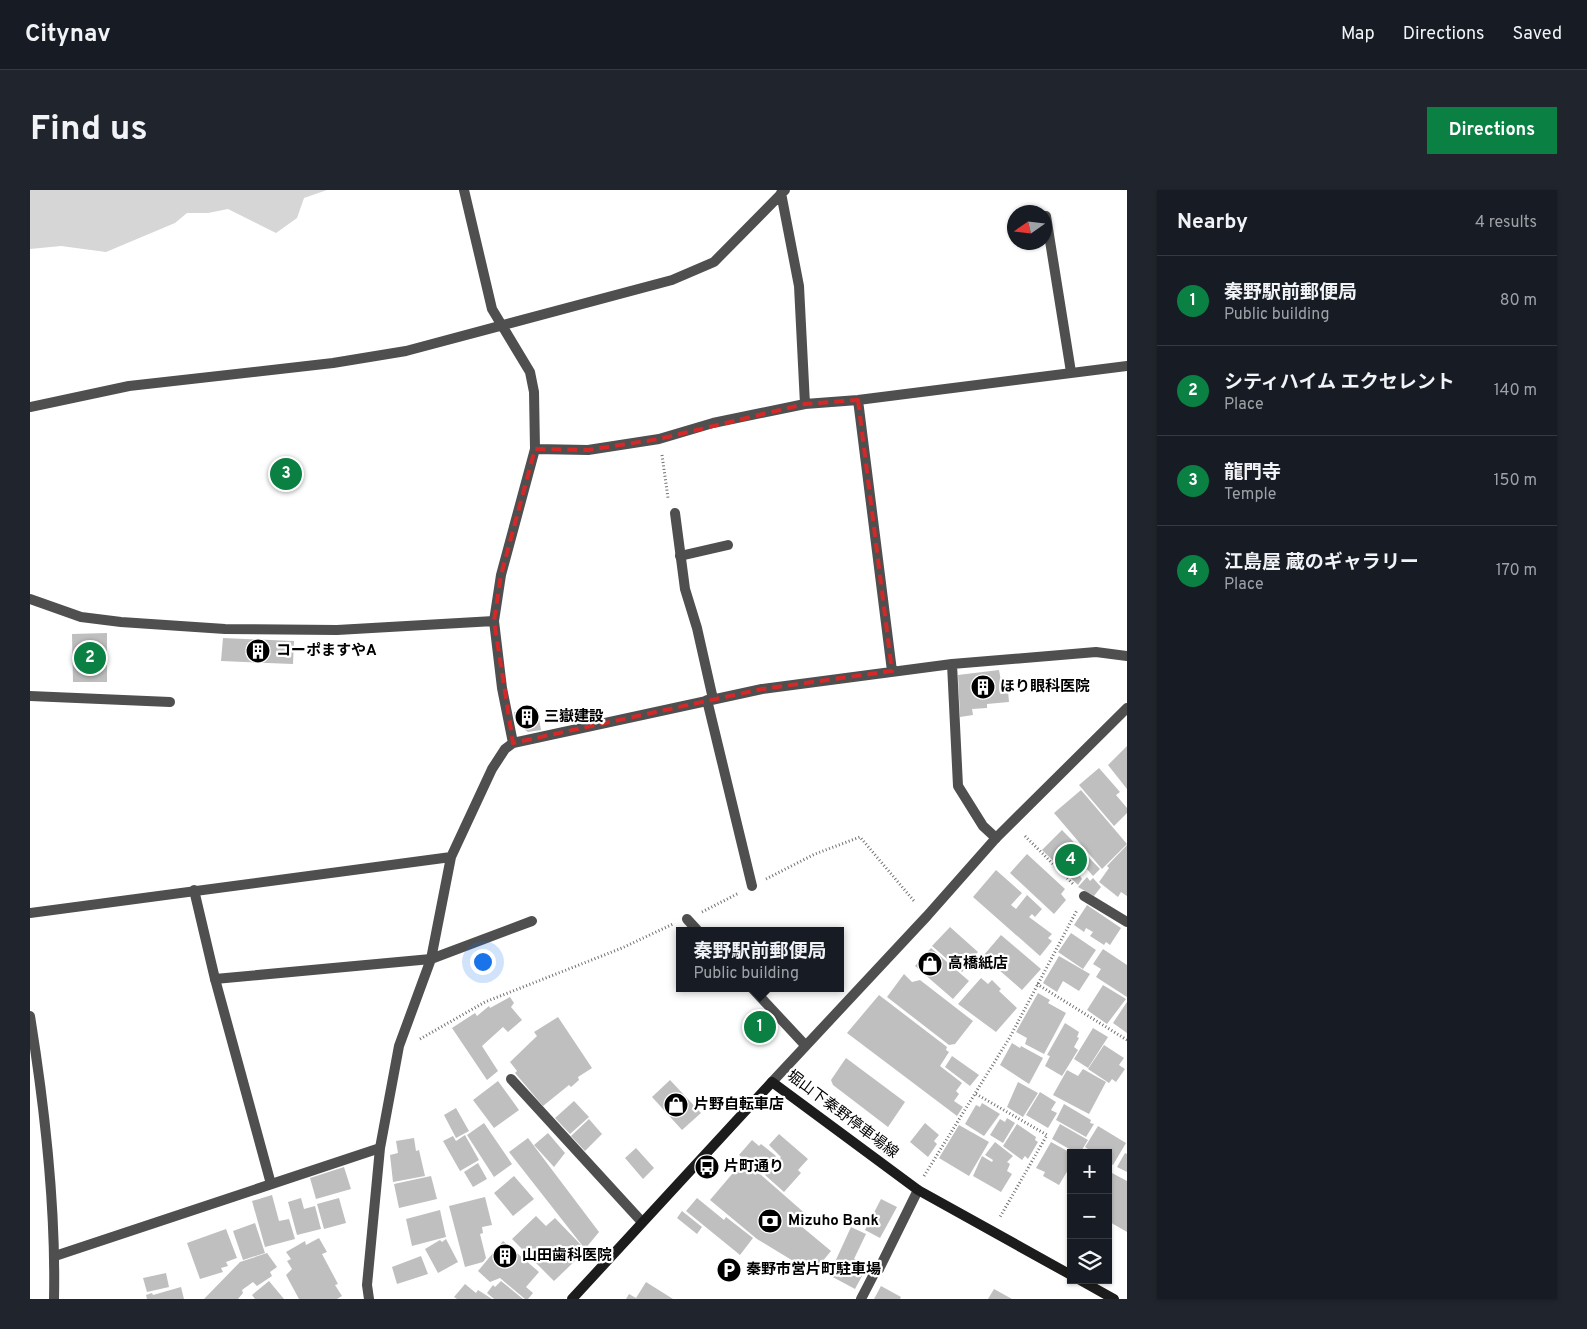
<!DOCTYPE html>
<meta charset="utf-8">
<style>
:root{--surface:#171b24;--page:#20242c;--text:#f1f3f6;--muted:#9ea1a6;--line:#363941;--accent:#0b8043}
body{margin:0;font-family:Overpass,"Noto Sans JP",sans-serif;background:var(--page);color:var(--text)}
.controls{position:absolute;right:15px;bottom:15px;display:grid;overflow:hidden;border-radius:0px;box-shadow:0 1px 4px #0004}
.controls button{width:45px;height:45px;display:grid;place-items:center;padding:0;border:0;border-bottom:1px solid var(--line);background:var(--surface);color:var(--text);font:25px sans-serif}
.compass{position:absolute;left:977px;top:15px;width:45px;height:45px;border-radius:50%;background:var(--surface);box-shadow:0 1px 4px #0004;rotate:256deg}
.you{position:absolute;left:452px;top:771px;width:18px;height:18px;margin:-12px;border:4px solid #fff;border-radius:50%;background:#1a73e8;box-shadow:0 0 0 8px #1a73e833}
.badge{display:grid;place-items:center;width:32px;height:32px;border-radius:50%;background:var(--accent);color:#fff;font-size:16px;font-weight:700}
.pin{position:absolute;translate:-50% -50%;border:2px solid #fff;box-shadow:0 1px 5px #0006}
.popup{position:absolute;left:646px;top:737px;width:168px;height:65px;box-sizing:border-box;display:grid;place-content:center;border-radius:0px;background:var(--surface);filter:drop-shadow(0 1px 4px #0005);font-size:16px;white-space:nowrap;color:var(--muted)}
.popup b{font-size:19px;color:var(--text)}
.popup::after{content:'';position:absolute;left:50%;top:100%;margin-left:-10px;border:10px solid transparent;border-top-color:var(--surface)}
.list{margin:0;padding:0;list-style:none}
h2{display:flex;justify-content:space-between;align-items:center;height:65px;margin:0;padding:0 20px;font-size:21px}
h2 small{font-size:16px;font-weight:400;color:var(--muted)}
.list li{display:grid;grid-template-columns:32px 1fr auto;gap:15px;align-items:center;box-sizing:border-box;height:90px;padding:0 20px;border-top:1px solid var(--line)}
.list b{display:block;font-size:19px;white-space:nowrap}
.list p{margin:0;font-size:16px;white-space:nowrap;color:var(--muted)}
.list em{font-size:16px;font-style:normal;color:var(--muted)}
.icon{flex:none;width:28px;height:28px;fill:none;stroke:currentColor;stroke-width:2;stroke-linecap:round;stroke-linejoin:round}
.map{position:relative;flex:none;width:1097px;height:1109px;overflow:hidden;border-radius:0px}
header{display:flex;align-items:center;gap:30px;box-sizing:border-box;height:70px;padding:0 25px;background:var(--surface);border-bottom:1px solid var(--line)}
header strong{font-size:24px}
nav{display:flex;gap:28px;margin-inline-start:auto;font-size:18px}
.intro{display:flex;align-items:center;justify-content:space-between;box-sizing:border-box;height:120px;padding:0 30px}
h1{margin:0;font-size:35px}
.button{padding:12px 22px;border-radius:0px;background:var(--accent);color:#fff;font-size:18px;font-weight:700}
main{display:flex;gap:30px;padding:0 30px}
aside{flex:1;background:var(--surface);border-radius:0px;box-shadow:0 1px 4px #0004}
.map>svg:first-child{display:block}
.green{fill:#d6d6d6}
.building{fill:#bfbfbf}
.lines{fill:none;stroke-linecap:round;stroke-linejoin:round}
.path{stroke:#717171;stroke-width:3;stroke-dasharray:1 2.5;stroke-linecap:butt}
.service{stroke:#4f4f4f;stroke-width:10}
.minor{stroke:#4f4f4f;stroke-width:10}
.tertiary{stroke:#4f4f4f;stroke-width:10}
.secondary{stroke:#1c1c1c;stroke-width:10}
.marked{fill:none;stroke:#d62828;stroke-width:4;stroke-dasharray:10 6;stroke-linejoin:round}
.labels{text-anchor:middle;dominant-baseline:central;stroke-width:4.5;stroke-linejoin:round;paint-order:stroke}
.poi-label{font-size:15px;font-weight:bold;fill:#000;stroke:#fff;text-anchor:start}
.street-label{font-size:15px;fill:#000;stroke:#fff}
</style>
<header>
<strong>Citynav</strong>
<nav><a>Map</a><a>Directions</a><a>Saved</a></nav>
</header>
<div class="intro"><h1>Find us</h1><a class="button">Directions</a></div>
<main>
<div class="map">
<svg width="1097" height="1109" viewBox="0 0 1097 1109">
<rect width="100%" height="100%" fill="#fff"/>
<!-- green -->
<path class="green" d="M0 0H297L274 8 267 28 246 43 198 19 178 23H157L145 33 76 62 31 56 0 59Z"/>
<!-- building -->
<path class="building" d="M77 443V492H43L42 444Z
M193 448 264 451 263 474 191 471Z
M969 480 971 491 977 490 979 512 957 514V518L942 519 943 525 930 527 928 485Z
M507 518 511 540 498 542 486 533 484 522Z
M1097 556V599L1078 575Z
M1069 578 1090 602 1086 605 1097 618V623L1084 636 1049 595Z
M1051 600 1097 654 1072 679 1024 623Z
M1032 640 1070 679 1063 686 1057 679 1050 686 1052 689 1048 695 1012 660Z
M1097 655V706L1091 702 1088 707 1069 692 1079 678 1077 676Z
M997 664 1035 699 1031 704 1036 710 1024 724 980 683Z
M966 680 992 703 981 715 986 719 997 705 1012 719 1005 727 1002 724 999 727 1022 744 1018 748 1022 751 1010 766 943 707Z
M1057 687 1060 691 1063 688 1071 697 1064 706 1048 697Z
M1057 715 1091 738 1080 755 1076 752 1074 755 1060 746 1063 742 1056 738 1054 742 1044 735Z
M920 737 948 762 943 767 945 768 932 782 902 756Z
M1041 743 1066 760 1053 779 1028 762Z
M971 745 1011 779 992 800 953 766Z
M901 758 939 791 923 809 885 776Z
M1073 759 1097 775V807L1066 787 1071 779 1063 774Z
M1029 766 1060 784 1049 801 1033 791 1027 802 1013 793Z
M874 784 882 792 890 790 943 831 925 854 919 855 857 807Z
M951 788 958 794 962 790 971 799 969 801 987 818 966 842 928 814Z
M1073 795 1096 809 1077 834 1057 820Z
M1008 803 1020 810 1018 813 1036 823 1014 864 995 854 997 848 986 842Z
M849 805 917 857 916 860 919 862 910 876 932 893 926 901 929 904 924 911 933 917 927 926 817 843Z
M480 807 484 813 481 817 492 830 478 842 473 837 452 856 468 881 457 890 422 838 445 823 447 826 459 816 460 818Z
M1097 812V843L1083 833Z
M528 827 562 878 548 887 549 890 541 897 539 895 513 916 485 883 487 881 480 872 507 846 504 842Z
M1035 833 1049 842 1047 847 1049 848 1044 857 1048 860 1032 886 1015 876 1020 866 1017 865Z
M1063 838 1078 847 1058 878 1044 869Z
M982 853 990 858 991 856 1013 868 999 894 970 875Z
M1074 855 1094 868 1089 875 1095 879 1086 892 1082 889 1079 893 1058 879Z
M922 866 949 885 940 896 915 877Z
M816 868 875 912 858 937 803 895 801 890Z
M1053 879 1076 892 1059 924 1023 905 1037 880 1048 886Z
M640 890 671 923 652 940 622 907Z
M468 891 489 920 464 938 443 910Z
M988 892 1008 903 993 927 977 917Z
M1010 902 1026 912 1021 920 1027 923 1018 938 996 925Z
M544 911 559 927 540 944 525 928Z
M952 913 970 924 954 946 935 934 946 915 950 917Z
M1034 914 1061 930 1060 933 1064 934 1056 947 1026 930Z
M426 918 439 941 426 948 414 925Z
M977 928 985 933 973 953 960 945 970 929 975 932Z
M559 929 572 944 555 961 541 946Z
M454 933 482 974 464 987 437 945Z
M895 933 909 945 904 951 907 954 898 967 880 952Z
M987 934 1006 947 1005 950 1008 952 998 969 995 966 992 970 973 956Z
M1030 934 1058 950 1050 963H1046L1022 949Z
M929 935 959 952 939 986 909 968Z
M1068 936 1096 953 1083 975 1078 972V963H1064L1055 957Z
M518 943 535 963 524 977 504 955Z
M749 944 778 969 768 980 771 983 754 1002 735 985 751 967 739 955Z
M435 945 449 970 430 981 413 951 423 946 426 951Z
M384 948 386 961 389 960 395 986 363 992 360 965 368 963 366 951Z
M498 948 569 1042 555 1059 479 962Z
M722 950 729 956 731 954 746 966 731 984 709 965Z
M965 952 983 966 977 972 980 974 977 981 982 984 971 1002 943 986 952 966 962 972 963 970 955 965Z
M1021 952 1041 963V975L1029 995 1013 986 1015 982 1006 978Z
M606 958 624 978 613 989 595 968Z
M1095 963 1097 964V982L1087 977Z
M714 970 778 1026 771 1036 801 1061 783 1083 727 1049 680 1010Z
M448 973 457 989 443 997 434 982Z
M314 977 321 999 286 1009 280 988Z
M1082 983 1097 991V1042L1078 1031V991Z
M401 986 407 1009 369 1018 364 994Z
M484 986 504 1009 483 1026 464 1003Z
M242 1005 249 1031 259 1029 265 1049 235 1057 222 1011Z
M455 1007 462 1035 452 1037 453 1043 450 1044 456 1068 453 1072 435 1077 419 1016Z
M271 1008 274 1019 285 1016 291 1039 267 1045 258 1012Z
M309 1008 316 1033 294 1039 287 1014Z
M667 1008 694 1030 696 1027 723 1048 710 1065 656 1021Z
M851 1009 867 1017 850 1048 835 1040Z
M410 1020 416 1047 382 1056 376 1029Z
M652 1021 672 1037 667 1044 647 1028Z
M506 1026 516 1036 525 1028 551 1055 543 1063 548 1068 524 1091 482 1049Z
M225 1033 235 1063 213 1070 203 1041Z
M821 1037 836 1044 824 1069 838 1075 825 1099 799 1085Z
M196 1039 207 1068 196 1072 198 1076 191 1078 193 1082 170 1089 157 1053Z
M289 1048 297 1062 292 1064 308 1094 305 1095 312 1106 307 1109H269L256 1085 262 1079 257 1071 261 1069 256 1062 275 1051 276 1055Z
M416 1049 428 1072 408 1083 395 1059 410 1050 412 1052Z
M473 1051 509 1082 496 1097 503 1103 498 1109H495L470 1088 460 1092 448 1081Z
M237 1063 247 1077 240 1082 242 1086 227 1096 223 1092 212 1100 213 1103 208 1109H174L210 1072Z
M391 1066 398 1084 367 1094 362 1077Z
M136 1083 139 1097 117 1102 113 1088Z
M239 1091 254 1109H225L222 1105Z
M471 1091 493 1109H464L457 1103 463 1095 465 1097Z
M616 1092 643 1109H596L599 1104 606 1108Z
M435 1094 446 1103 448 1100 462 1109H427L424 1107Z
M851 1096 871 1107 870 1109H844Z
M151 1097 154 1109H117L116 1105 122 1103 123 1105Z
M964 1099 982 1109H958Z"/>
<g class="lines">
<!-- path -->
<path class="path" d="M632 265 638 308
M995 646 1044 695
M736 689 785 664 830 647 884 711
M672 722 709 703
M1007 794 1097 850
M390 849 455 812 592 758 643 734
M946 904 1017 945 970 1027
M894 986 980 847 1047 720"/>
<!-- service -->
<path class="service" d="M650 366 698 355
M677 510 722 696
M1054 706 1097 732
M657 729 668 741
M185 789 401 769
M722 798 775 855
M481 889 612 1032
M831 1109 845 1082 849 1079"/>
<!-- minor -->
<path class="minor" d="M434 0 462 119 500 182 504 202 505 259 471 385 464 431 472 498 483 553
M751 3 769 96 775 214
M1016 26 1041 182
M828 210 862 481
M0 217 99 196 303 173 376 161 642 90 684 72 755 0
M505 259 558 260 629 249 683 233 775 214 828 210 1097 176
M645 323 655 399 667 438 683 509
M0 409 51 427 91 432 195 439 307 440 464 431
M922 474 928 596 953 636 966 648
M0 506 140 512
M164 700 185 789 241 994
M0 723 421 667
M401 769 502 731
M0 826C15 919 26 1015 24 1109
M25 1066 350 958
M849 1079 888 1000
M339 1109 337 1095 350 958 369 856 401 769 421 667 462 579 475 559 483 553 732 499 922 474 1066 462 1097 466"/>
<!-- tertiary -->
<path class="tertiary" d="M742 892 897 726 966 648 1097 518"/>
<!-- secondary -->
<path class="secondary" d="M1050 1090 1084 1109
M542 1109 742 892 888 1000 1041 1085"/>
</g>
<!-- marked area -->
<path class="marked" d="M828 210 862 481 732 499 483 553 464 431 471 385 505 259 558 260 629 249 775 214Z"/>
<!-- icons -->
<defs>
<symbol id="building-disc" viewBox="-11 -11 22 22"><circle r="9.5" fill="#000" stroke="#fff"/><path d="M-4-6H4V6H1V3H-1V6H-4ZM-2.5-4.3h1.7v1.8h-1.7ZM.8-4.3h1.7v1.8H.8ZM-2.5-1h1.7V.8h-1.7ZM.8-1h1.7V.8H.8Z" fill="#fff"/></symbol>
<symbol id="shop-disc" viewBox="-11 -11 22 22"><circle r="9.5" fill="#000" stroke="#fff"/><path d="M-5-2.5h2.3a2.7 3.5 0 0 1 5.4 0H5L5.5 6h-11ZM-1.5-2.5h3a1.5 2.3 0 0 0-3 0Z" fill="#fff"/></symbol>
<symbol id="bus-disc" viewBox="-11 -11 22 22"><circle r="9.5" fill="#000" stroke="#fff"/><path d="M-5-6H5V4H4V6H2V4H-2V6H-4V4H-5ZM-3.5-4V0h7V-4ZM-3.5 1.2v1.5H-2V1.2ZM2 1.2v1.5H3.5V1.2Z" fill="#fff"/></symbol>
<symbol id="bank-disc" viewBox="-11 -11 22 22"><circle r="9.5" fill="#000" stroke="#fff"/><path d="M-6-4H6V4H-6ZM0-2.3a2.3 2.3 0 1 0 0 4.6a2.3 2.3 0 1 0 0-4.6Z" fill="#fff"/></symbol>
<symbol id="parking-disc" viewBox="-11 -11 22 22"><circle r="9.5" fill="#000" stroke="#fff"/><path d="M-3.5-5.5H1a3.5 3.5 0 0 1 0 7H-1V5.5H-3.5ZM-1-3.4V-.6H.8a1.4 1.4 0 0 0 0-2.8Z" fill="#fff"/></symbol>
</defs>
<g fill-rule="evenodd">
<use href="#building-disc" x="214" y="447" width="28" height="28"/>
<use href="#building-disc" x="939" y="483" width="28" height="28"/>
<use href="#building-disc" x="483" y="513" width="28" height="28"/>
<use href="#shop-disc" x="886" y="760" width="28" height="28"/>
<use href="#shop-disc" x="632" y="901" width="28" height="28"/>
<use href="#bus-disc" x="663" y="963" width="28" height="28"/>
<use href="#bank-disc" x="726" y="1017" width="28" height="28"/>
<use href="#building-disc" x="461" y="1052" width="28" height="28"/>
<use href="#parking-disc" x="685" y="1066" width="28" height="28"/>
</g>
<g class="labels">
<!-- poi labels -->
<g class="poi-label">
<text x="246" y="461">コーポますやA</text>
<text x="970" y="497">ほり眼科医院</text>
<text x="514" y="527">三嶽建設</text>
<text x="918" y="774">高橋紙店</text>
<text x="664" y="915">片野自転車店</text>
<text x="694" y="977">片町通り</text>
<text x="758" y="1031">Mizuho Bank</text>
<text x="492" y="1066">山田歯科医院</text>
<text x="716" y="1080">秦野市営片町駐車場</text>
</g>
<!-- street labels -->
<g class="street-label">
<text transform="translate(812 925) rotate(37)">堀山下秦野停車場線</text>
</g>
</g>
</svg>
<div class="controls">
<button>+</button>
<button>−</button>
<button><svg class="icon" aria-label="layers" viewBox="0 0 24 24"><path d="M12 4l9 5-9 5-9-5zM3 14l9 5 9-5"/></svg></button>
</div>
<svg class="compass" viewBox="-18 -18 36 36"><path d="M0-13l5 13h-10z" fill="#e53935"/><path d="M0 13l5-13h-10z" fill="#9ea1a6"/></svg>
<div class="you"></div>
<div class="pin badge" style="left:730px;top:837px">1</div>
<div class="popup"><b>秦野駅前郵便局</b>Public building</div>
<div class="pin badge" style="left:60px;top:468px">2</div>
<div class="pin badge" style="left:256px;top:284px">3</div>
<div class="pin badge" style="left:1041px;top:670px">4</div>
</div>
<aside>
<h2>Nearby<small>4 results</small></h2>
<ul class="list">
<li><span class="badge">1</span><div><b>秦野駅前郵便局</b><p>Public building</p></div><em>80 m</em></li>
<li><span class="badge">2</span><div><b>シティハイム エクセレント</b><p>Place</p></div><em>140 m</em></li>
<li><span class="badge">3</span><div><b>龍門寺</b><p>Temple</p></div><em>150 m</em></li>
<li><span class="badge">4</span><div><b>江島屋 蔵のギャラリー</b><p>Place</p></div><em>170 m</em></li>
</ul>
</aside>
</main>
